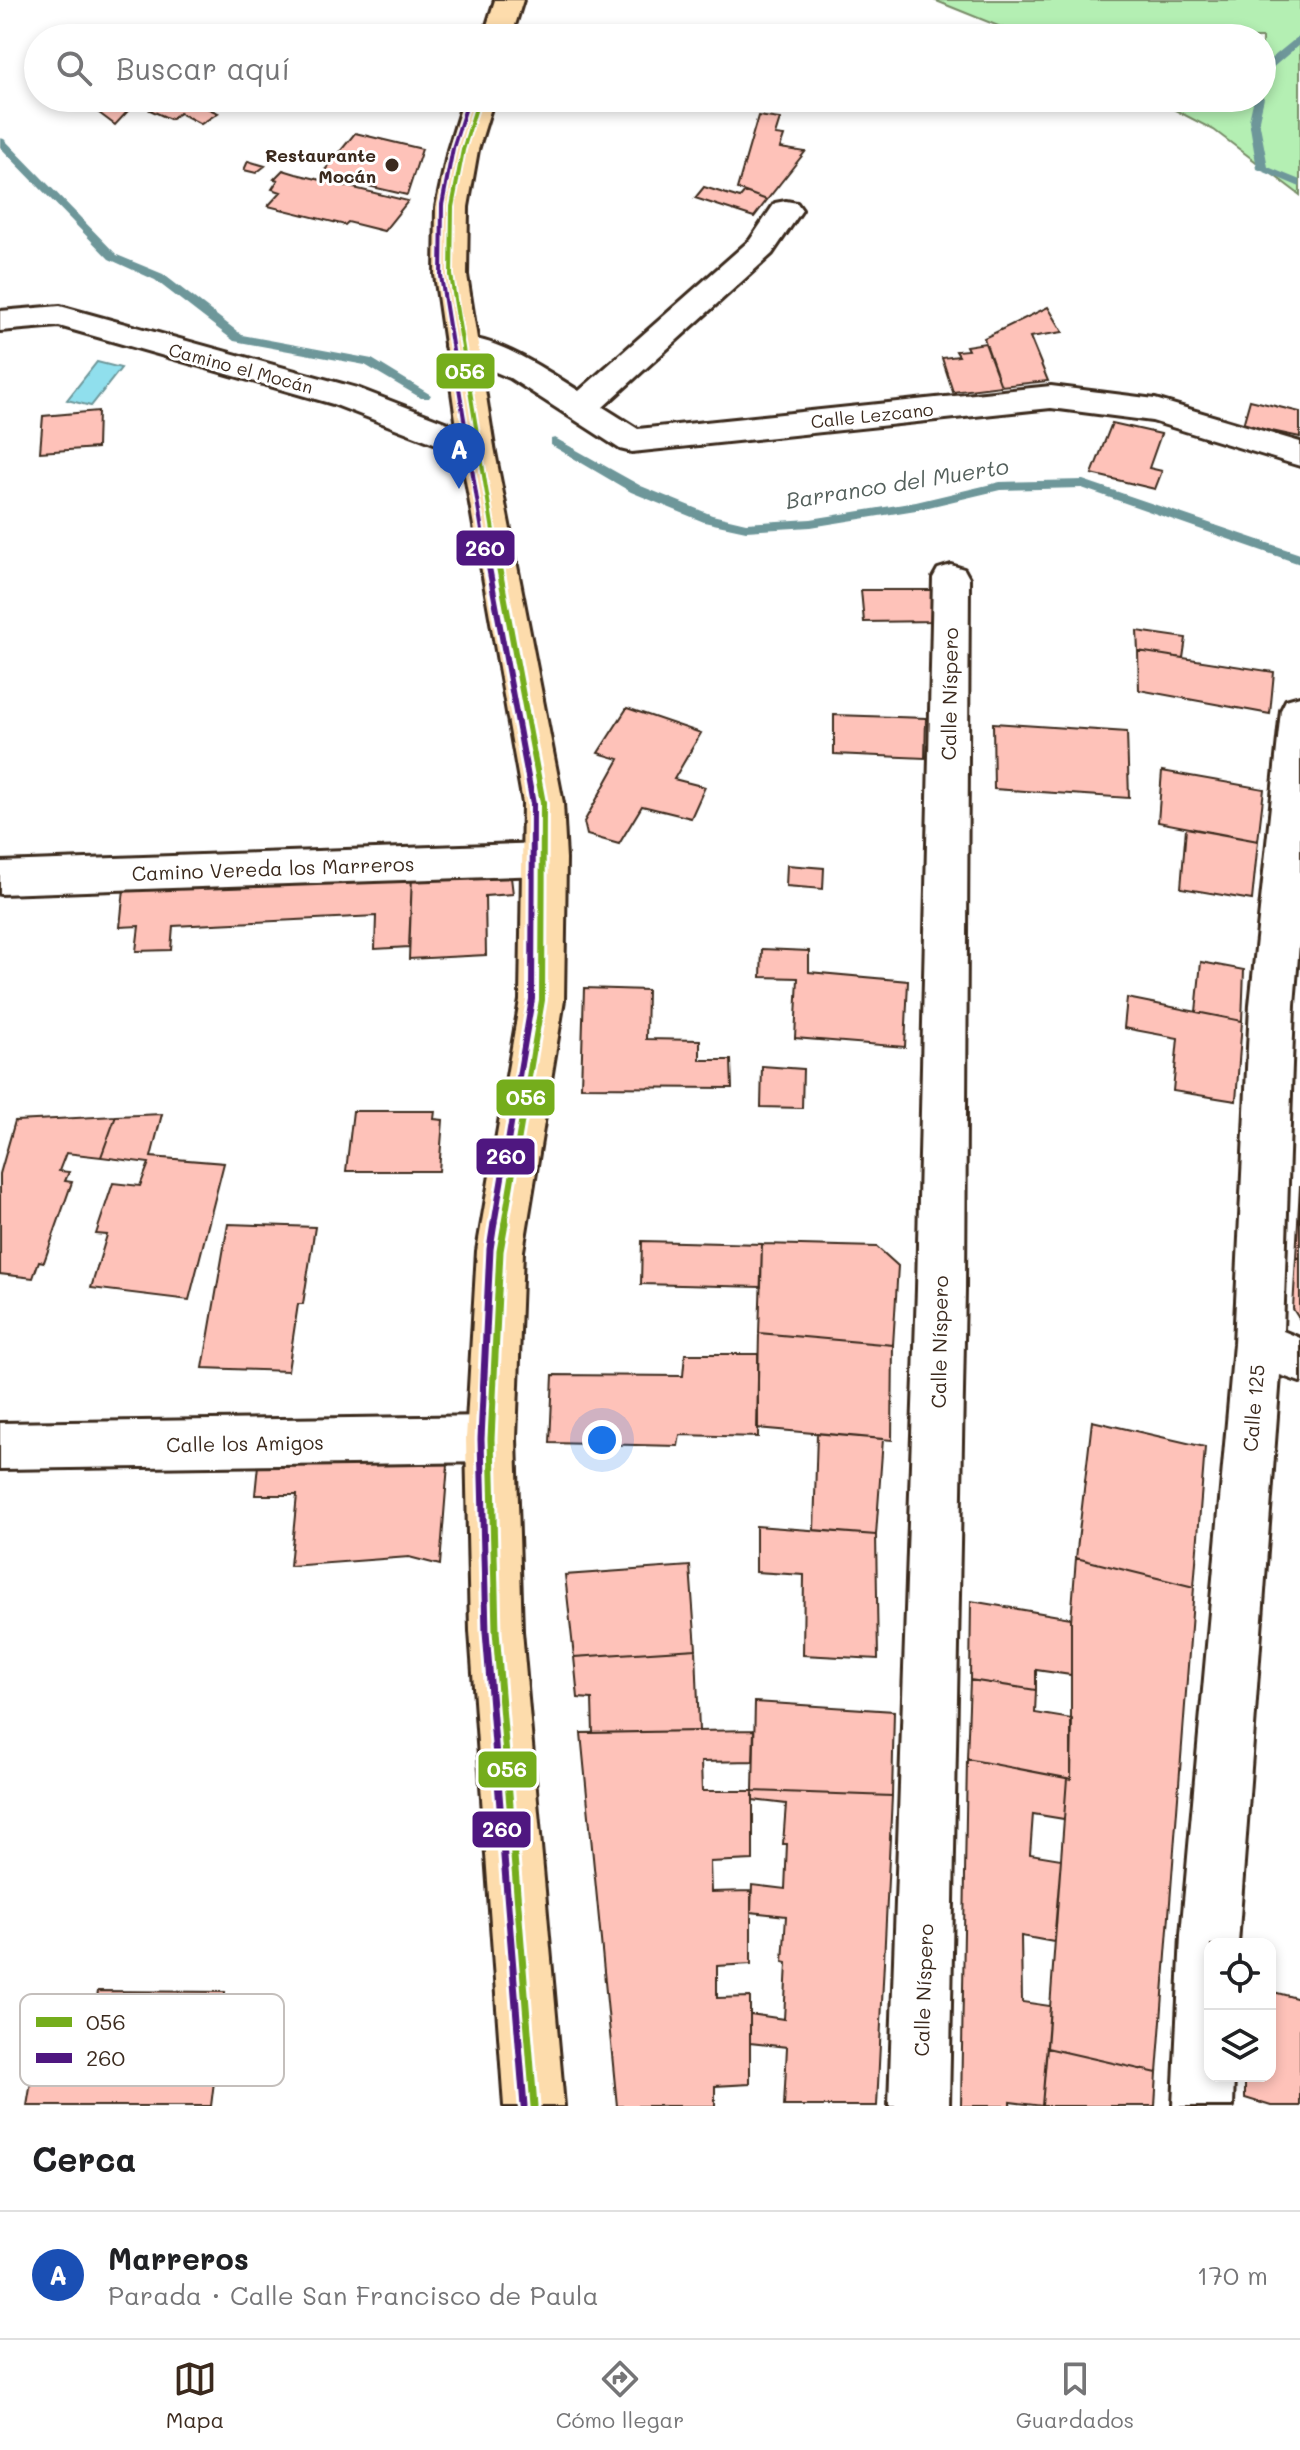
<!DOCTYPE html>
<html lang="es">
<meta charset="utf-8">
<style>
:root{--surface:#fff;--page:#f6f6f6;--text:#202124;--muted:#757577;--line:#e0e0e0;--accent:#3b2a1e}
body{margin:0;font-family:Mali,sans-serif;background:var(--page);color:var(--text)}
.controls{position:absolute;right:24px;bottom:24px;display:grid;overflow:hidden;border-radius:16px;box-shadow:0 4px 12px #0003}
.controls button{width:72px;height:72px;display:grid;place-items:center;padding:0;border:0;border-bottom:2px solid var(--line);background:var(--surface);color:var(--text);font:40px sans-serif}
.you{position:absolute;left:602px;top:1440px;width:28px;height:28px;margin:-20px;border:6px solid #fff;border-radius:50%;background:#1a73e8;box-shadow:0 0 0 12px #1a73e833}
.badge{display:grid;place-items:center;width:52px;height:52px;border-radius:50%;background:var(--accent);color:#fff;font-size:26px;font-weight:700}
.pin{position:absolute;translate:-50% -66px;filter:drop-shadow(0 2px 4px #0008)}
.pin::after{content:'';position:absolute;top:42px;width:28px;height:24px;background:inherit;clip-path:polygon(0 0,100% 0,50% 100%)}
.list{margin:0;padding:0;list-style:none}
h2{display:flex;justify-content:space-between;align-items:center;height:104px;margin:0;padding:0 32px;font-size:34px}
h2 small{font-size:26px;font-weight:400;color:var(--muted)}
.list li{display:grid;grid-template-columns:52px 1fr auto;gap:24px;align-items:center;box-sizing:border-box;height:128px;padding:0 32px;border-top:2px solid var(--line)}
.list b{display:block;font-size:30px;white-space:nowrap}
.list p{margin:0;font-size:26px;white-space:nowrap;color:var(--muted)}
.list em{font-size:26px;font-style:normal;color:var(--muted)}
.icon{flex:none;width:44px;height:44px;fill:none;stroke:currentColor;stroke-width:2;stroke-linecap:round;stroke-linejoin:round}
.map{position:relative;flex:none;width:1300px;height:2106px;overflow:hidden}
.search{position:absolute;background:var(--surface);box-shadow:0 4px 12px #0003;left:24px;right:24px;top:24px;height:88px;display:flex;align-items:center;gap:20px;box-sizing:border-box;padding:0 28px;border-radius:44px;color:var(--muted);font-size:30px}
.sheet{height:232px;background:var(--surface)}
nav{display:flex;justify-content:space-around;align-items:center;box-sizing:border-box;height:112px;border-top:2px solid var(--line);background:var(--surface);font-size:22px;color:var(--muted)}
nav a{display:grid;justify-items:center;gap:4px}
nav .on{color:var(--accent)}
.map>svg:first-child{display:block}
.green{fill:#b4efb3;stroke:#788c68;stroke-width:2}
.water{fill:#90dfed;stroke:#6e979a;stroke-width:2}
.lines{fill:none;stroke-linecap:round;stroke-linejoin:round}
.stream{fill:#6e979a;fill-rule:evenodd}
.building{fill:#fec2b9;stroke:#3b2a1e;stroke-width:2}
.minor-casing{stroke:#3b2a1e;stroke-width:6}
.major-casing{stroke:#3b2a1e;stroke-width:6}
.minor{fill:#fff;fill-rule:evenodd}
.major{fill:#fddcac;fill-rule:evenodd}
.bus-1-far2-casing{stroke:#fff;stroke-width:8}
.bus-1-far1-casing{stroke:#fff;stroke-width:12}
.bus-1-casing{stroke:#fff;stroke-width:13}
.bus-2-far2-casing{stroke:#fff;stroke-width:8}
.bus-2-far1-casing{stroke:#fff;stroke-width:12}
.bus-2-casing{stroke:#fff;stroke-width:13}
.bus-1-far2{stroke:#75ad1c;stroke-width:4}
.bus-1-far1{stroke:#75ad1c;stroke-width:6}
.bus-1{stroke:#75ad1c;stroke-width:7}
.bus-2-far2{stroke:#4f1780;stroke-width:4}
.bus-2-far1{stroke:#4f1780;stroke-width:6}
.bus-2{stroke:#4f1780;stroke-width:7}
.poi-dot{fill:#3b2a1e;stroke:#fff;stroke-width:3}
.labels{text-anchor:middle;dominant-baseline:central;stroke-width:6;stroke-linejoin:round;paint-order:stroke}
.far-poi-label{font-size:18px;font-weight:bold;fill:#3b2a1e;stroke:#fff;text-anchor:end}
.far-street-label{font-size:18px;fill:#3b2a1e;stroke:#fff}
.street-label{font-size:20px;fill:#3b2a1e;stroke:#fff}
.water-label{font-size:22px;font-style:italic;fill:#54605c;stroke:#fff}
.key{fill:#fff;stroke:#c4bfbc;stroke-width:2}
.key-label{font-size:22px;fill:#3b2a1e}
.line-badge{stroke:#fff;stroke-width:3}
.badge-label{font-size:22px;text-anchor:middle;font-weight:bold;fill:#fff}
</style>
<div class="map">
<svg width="1300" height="2106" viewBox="0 0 1300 2106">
<rect width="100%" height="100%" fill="#fff"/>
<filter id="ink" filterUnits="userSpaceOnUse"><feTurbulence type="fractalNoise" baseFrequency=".0125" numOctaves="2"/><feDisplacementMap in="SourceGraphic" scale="16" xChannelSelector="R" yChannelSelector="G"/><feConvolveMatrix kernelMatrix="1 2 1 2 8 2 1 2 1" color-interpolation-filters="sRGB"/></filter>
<g filter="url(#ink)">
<!-- green -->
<path class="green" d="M934 0H1300V195L1214 130 1152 98H1262V38H1028Z"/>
<!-- water -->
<path class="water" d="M97 362 121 368 91 406 67 400Z"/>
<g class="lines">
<!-- stream -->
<path class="stream" d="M1300 35V44L1271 69 1267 86 1262 89V66Z
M1262 96 1264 98 1259 120 1268 167 1300 180V187L1257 169 1249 120 1254 98H1262Z
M0 138 4 139 117 255 163 274 242 335 372 359 431 395 429 398H421L365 365 234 341 155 280 109 259 0 147Z
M555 438 641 486 712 515 746 523 811 519 916 502 1000 482 1083 480 1300 554V564L1082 488 1000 490 916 510 811 527 746 531 704 522 631 492 551 445V439Z"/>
</g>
<!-- building -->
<path class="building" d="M79 98H140L115 125Z
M164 98H204L196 103 218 113 201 124 180 113 170 119 150 110 167 99Z
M758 116 780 119 775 135 784 136 780 148 805 152 767 200 737 189Z
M355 133 422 149 407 195 321 175Z
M248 161 265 166 256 173 244 170Z
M283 170 296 174 408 201 384 231 348 222 345 225 268 206 281 192 272 189 278 180 274 179Z
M704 187 740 198 745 192 767 200 754 217 695 198Z
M1048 307 1063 332 1030 337 1048 381 1001 386 984 338Z
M985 343 1001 386 953 392 942 358 959 356 956 351 968 350 966 346Z
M1250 400 1300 412V437L1243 425Z
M98 411 97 448 40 452 43 416Z
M1112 423 1161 434 1149 468 1162 471 1155 489 1092 474Z
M861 590H932L935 621 864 622Z
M1137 631 1186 638 1183 658 1138 651Z
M1138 651 1274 672 1270 714 1139 690Z
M627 708 701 733 674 779 705 787 691 818 642 806 619 844 587 835 584 822 619 759 598 753Z
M834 715 926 718 925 758 834 754Z
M993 723 1127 732 1129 798 994 789Z
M1162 771 1264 789 1258 841 1158 822Z
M1186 828 1258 841 1252 900 1181 888Z
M787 865 824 868 823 889 786 886Z
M510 869 513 894 485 896 486 955 409 959 412 875Z
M412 875 409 947 375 949 376 916 173 926 171 950 136 951 139 926 120 927 124 889Z
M762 949 809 951V972L908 981 905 1047 795 1038 798 978 761 977Z
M1201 962 1244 970 1242 1021 1196 1012Z
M584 988 647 990 646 1039 700 1040V1060H731L732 1088 581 1087Z
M1127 998 1242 1021 1236 1101 1173 1091 1178 1038 1124 1028Z
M762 1066 803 1069 802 1108 761 1107Z
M353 1111H435L434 1119 443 1120 439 1171H346Z
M162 1114 151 1157 224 1163 189 1300 91 1288 107 1235 96 1234 113 1183 140 1186 149 1163 101 1157 116 1116Z
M116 1116 101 1157 66 1153 59 1171 69 1172 65 1181 72 1182 44 1262 39 1261 33 1278 0 1274V1174L15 1121Z
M1300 1186V1258L1296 1257Z
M228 1224 315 1227 303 1304H298L288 1371 203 1368Z
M642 1241 762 1244 761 1287 641 1284Z
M762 1244 877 1247 898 1266 893 1345 759 1333Z
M1296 1257 1300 1258V1320L1293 1309Z
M759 1333 893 1345 892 1440 757 1428Z
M685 1354H758V1437L680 1435 678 1446 550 1443 553 1375 683 1376Z
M1092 1421 1205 1447 1194 1587 1076 1558Z
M817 1433 883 1439 876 1535 814 1530Z
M449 1452 440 1565 409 1557 290 1566 297 1495H255L259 1455Z
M756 1526 876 1535 878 1659 803 1655 804 1575 756 1572Z
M1076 1558 1194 1587 1157 2073 1047 2048 1067 1778 1071 1779V1621Z
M690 1566 696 1649 574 1657 565 1575Z
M971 1601 1071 1618V1675L1036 1670V1690L970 1680Z
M696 1649 699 1731 593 1733 592 1699 578 1698 574 1657Z
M970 1680 1036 1690 1035 1713 1072 1719 1071 1779 967 1759Z
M755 1702 894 1711 892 1796 753 1791Z
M754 1730 753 1761 701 1762 702 1791H753V1860L710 1862 711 1892 751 1891V1964L717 1966V1998L750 1997V2084L715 2086V2106H617L581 1733Z
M967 1759 1067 1778 1064 1819 1033 1814 1030 1854 1061 1859 1054 1942 1021 1936 1022 2002 1050 2006 1042 2106 1010 2102V2106H961Z
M753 1791 892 1796 877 2106H784L787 2047 750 2043V2014L784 2019 787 1963 783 1962 786 1916 751 1912 752 1885 785 1889 787 1844H783L786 1804 753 1800Z
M98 1991 225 1992 211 2106H27L35 2058H88Z
M1270 1991 1300 1999V2106H1271L1245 2098V2076H1270Z
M1047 2048 1157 2073 1155 2106H1042Z"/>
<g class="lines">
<defs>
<path id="minor" d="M786 201 797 203 802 210 772 254 603 407 638 429 1051 386 1155 399 1300 442V466L1152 421 1051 408 632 452 620 449 510 378 450 353 445 346 450 339C486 329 549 372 579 391L750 240 775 203Z
M60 306 357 388 489 439 494 447 489 455 477 459 465 455 333 404 59 326 0 331V311Z
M951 565 964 569 969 578 965 1289 949 2106H889L917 1289 933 578 938 569Z
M1300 696V932L1294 1005 1283 1331 1300 1338V1382L1280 1375 1238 1944H1210V2076H1234L1233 2106H1173L1181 1935 1234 1344 1250 1005 1281 710 1286 700Z
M545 843 560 848 566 859 560 870 545 875 0 894V862Z
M491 1416 509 1422 516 1439 509 1456 491 1462 0 1469V1423Z"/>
<path id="major" d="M495 0H523L511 38H483Z
M464 98H494L478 150 468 207 467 275 494 447 563 803 566 859 564 1000 523 1251 516 1439 522 1631 564 2106H504L470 1631 466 1439 477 1251 520 1000 523 803 460 447 435 275 436 207 448 150Z"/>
</defs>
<!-- minor casing -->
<use href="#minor" class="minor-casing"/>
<!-- major casing -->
<use href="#major" class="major-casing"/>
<!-- minor -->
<use href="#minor" class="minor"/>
<!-- major -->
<use href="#major" class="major"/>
<defs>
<path id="bus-1-far2" d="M479 98 463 150 452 207 451 275 494 537"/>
<path id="bus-1-far1" d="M493 535 543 803 542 1000 504 1225"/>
<path id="bus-1" d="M505 1223 500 1251 491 1439 496 1631 534 2106"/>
<path id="bus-2-far2" d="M469 98 453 148 442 205 441 276 483 537"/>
<path id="bus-2-far1" d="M483 535 533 804 532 999 494 1225"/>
<path id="bus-2" d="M494 1223 490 1249 481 1439 486 1632 524 2106"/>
</defs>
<!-- bus-1-far2 casing -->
<use href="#bus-1-far2" class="bus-1-far2-casing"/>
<!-- bus-1-far1 casing -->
<use href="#bus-1-far1" class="bus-1-far1-casing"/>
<!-- bus-1 casing -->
<use href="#bus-1" class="bus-1-casing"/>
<!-- bus-2-far2 casing -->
<use href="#bus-2-far2" class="bus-2-far2-casing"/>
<!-- bus-2-far1 casing -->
<use href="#bus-2-far1" class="bus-2-far1-casing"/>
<!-- bus-2 casing -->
<use href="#bus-2" class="bus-2-casing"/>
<!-- bus-1-far2 -->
<use href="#bus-1-far2" class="bus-1-far2"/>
<!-- bus-1-far1 -->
<use href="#bus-1-far1" class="bus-1-far1"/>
<!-- bus-1 -->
<use href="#bus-1" class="bus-1"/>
<!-- bus-2-far2 -->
<use href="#bus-2-far2" class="bus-2-far2"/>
<!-- bus-2-far1 -->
<use href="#bus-2-far1" class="bus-2-far1"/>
<!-- bus-2 -->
<use href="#bus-2" class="bus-2"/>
</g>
</g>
<!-- markers -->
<circle class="poi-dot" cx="392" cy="165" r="8"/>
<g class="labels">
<!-- far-poi labels -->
<g class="far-poi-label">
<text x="376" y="155">Restaurante<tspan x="376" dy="21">Mocán</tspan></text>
</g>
<!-- far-street labels -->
<g class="far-street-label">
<text transform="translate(241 368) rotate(15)">Camino el Mocán</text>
<text transform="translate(872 415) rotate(-6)">Calle Lezcano</text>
</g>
<!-- street labels -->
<g class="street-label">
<text transform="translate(949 694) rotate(-89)">Calle Níspero</text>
<text transform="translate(273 868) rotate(-2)">Camino Vereda los Marreros</text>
<text transform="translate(939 1342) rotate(-89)">Calle Níspero</text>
<text transform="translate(1253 1408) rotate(-85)">Calle 125</text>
<text transform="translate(245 1443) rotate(-1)">Calle los Amigos</text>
<text transform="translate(923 1990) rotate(-88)">Calle Níspero</text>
</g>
<!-- water labels -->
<g class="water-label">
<text transform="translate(897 483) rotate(-9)">Barranco del Muerto</text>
</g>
</g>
<!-- legend -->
<rect x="20" y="1994" width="264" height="92" rx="12" class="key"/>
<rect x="36" y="2017" width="36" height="10" fill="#75ad1c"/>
<rect x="36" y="2053" width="36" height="10" fill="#4f1780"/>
<g class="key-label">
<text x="86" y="2030">056</text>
<text x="86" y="2066">260</text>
</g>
<g class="line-badge">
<rect x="435" y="352" width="61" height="38" rx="8" fill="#75ad1c"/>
<rect x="455" y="529" width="61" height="38" rx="8" fill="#4f1780"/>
<rect x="495" y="1078" width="61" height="39" rx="8" fill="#75ad1c"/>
<rect x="475" y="1137" width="61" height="39" rx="8" fill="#4f1780"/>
<rect x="477" y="1750" width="61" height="39" rx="8" fill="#75ad1c"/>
<rect x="471" y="1810" width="61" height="39" rx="8" fill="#4f1780"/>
</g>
<g class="badge-label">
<text x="465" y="379">056</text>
<text x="485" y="556">260</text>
<text x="526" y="1105">056</text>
<text x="506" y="1164">260</text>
<text x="507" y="1777">056</text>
<text x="502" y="1837">260</text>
</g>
</svg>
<div class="controls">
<button><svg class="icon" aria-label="locate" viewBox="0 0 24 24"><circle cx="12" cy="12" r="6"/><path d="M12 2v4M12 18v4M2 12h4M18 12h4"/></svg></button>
<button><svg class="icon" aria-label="layers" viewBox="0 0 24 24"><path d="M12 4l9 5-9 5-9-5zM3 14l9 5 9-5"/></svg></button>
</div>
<div class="you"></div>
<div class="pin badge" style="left:459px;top:489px;background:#1a4fb4">A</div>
<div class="search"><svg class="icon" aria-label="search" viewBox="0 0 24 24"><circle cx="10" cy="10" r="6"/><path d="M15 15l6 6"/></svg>Buscar aquí</div>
</div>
<section class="sheet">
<h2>Cerca<small></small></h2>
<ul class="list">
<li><span class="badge" style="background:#1a4fb4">A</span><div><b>Marreros</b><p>Parada · Calle San Francisco de Paula</p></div><em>170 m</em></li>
</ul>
</section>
<nav>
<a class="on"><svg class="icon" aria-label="map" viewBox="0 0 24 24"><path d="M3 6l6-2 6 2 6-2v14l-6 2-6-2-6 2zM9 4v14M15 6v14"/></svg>Mapa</a>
<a><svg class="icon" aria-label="directions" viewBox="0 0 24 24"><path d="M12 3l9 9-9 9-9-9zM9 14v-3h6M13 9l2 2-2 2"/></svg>Cómo llegar</a>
<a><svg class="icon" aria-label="saved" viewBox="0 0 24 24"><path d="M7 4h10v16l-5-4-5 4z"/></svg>Guardados</a>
</nav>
